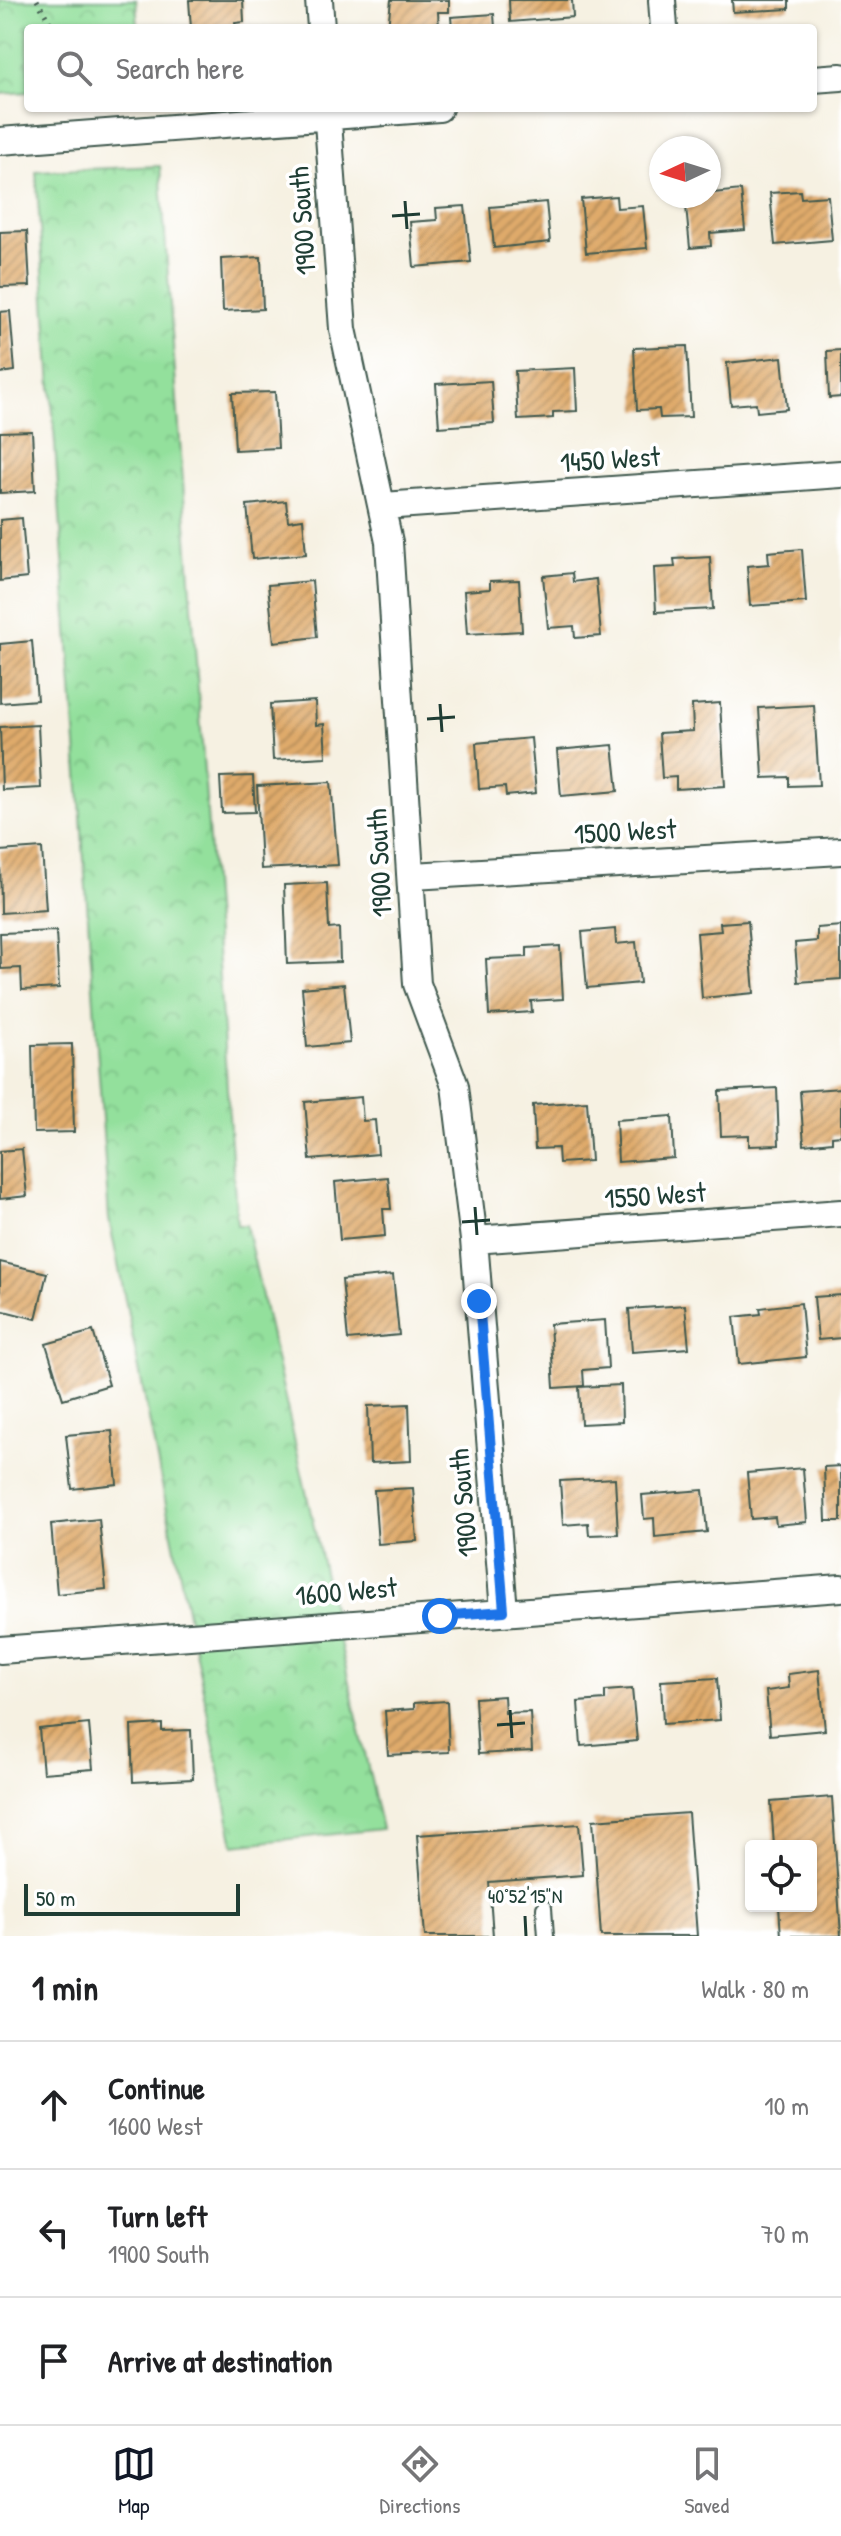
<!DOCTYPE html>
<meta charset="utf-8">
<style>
:root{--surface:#fff;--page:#f2f2f2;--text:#202124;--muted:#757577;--line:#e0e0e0;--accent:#111827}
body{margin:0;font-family:"Patrick Hand",sans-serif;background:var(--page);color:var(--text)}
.controls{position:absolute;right:24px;bottom:24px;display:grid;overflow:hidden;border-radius:8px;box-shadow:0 2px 6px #0004}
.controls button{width:72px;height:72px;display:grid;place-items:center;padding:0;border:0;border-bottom:2px solid var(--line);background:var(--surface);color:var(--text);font:40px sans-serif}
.compass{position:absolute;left:649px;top:136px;width:72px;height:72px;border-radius:50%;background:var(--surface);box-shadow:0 2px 6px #0004;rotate:266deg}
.scale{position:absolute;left:24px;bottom:20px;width:216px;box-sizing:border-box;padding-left:8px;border:4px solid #1f3d34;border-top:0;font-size:22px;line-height:28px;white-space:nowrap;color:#1f3d34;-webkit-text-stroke:6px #fff;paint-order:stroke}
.stop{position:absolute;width:24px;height:24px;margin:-18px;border:6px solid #1a73e8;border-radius:50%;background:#fff}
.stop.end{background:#1a73e8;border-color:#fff;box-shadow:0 2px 8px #0008}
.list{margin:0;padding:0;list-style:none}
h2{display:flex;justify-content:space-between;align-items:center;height:104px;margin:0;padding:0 32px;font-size:34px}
h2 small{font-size:26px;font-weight:400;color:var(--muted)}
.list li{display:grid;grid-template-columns:52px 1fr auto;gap:24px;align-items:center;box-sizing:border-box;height:128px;padding:0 32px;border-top:2px solid var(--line)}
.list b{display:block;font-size:30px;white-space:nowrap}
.list p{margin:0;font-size:26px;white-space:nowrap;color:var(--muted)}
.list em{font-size:26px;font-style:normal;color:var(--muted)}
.icon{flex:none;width:44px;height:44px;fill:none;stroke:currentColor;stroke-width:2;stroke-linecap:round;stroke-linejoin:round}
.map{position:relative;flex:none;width:841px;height:1936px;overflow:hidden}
.search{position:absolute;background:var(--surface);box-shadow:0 2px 6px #0004;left:24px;right:24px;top:24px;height:88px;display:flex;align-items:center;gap:20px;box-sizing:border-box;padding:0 28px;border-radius:8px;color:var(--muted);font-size:30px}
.sheet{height:488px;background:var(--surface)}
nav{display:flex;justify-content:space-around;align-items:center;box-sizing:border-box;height:112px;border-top:2px solid var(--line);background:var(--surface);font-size:22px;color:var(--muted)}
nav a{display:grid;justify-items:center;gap:4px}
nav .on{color:var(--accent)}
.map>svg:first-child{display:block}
.park{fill:url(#park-crowns);stroke:#598e68;stroke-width:2}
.building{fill:url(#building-hatch)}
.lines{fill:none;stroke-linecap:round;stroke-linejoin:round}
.lane-casing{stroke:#3f584e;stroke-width:18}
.street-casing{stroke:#3f584e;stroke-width:30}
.path{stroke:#3f584e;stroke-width:5;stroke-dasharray:2 6;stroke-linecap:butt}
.lane{stroke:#fff;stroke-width:14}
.street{stroke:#fff;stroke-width:26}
.route{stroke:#1a73e8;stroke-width:10}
.ticks{fill:none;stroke:#1f3d34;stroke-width:3}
.labels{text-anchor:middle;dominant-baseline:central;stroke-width:7;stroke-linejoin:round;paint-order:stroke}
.street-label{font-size:28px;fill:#1f3d34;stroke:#fff}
.ticks-label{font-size:20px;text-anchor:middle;fill:#1f3d34;stroke:#fff;stroke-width:7;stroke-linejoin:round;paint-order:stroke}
</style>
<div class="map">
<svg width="841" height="1936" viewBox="0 0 841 1936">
<defs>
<pattern id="park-crowns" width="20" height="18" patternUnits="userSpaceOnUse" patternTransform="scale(2)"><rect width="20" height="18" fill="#93e09c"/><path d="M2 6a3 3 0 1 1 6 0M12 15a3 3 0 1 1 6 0" fill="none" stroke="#7ec187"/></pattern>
<pattern id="building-hatch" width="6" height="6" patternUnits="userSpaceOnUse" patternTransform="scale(2)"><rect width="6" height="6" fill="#dfaa6b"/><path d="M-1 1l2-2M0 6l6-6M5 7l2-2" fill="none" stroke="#b48c59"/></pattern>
</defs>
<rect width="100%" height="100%" fill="#fff"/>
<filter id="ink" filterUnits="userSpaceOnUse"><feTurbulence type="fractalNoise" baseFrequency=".0125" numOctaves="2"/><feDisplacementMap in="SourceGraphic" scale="16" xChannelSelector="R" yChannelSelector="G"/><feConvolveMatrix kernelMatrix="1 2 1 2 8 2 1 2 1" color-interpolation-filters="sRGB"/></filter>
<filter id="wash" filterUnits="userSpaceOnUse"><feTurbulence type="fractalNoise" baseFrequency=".006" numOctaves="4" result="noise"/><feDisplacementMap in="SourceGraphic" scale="32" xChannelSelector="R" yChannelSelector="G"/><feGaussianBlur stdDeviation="1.8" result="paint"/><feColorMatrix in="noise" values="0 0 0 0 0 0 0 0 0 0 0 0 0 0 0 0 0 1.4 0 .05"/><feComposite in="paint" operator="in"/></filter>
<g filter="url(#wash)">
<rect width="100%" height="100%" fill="#f6f1e2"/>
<!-- park -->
<path class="park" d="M0 0H136L138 28H28V92L0 94Z
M160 166 237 1225H246L382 1829 234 1845 109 1219 36 171Z"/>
<g id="blocks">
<!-- building -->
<path class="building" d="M189 0H243L244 22 235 23 236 28H191Z
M391 0H449V12H438L439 28H388Z
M509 0H572L573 17 510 22Z
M732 0H789V9L733 12Z
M494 14 495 28H452L451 17Z
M741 190 745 230 710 233 711 246 690 248 685 196Z
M800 191 801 198 828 196 832 240 775 245 770 193Z
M616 196 617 208 643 206 647 248 586 253 581 199Z
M546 202 550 242 494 248 490 207Z
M465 206 471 262 414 267 410 222 437 220 436 208Z
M27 231 30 286 0 287V232Z
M261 257 263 309 223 311 221 259Z
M10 311 15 371 0 373V312Z
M687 346 691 417 660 418 659 409 637 410 634 348Z
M841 350V397L829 398 827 351Z
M782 357 787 409 757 412 756 403 731 405 727 363Z
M575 368 577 411 553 412V418L518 420 515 371Z
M491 381 494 423 439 427 436 384Z
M275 392 278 448 235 450 232 393Z
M32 431 35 491 0 493V432Z
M286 501 288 521 303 519 306 554 252 559 247 505Z
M22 518 27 578 0 581V520Z
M802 549 806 602 750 606 747 566 769 564 768 552Z
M710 557 713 609 656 612 654 568 675 567 674 559Z
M572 573 573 582 596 579 601 636 575 638 574 626 548 628 543 576Z
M519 580 522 631 467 634 464 591 490 589V581Z
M312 581 317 637 274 642 268 585Z
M32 641 37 700 0 703V644Z
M315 701 316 725 324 724 326 757 273 760 270 704Z
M720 703 725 786 676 789V777L662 778 659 733 693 731 692 705Z
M814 705 819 785 789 786V777L763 778 759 708Z
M38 725 41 788 2 790 0 727Z
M531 738 536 793 506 796 505 787 479 789 476 743Z
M613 745 618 791 561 796 557 750Z
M253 776 255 812 222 813 220 777Z
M331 782 338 865 261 869 257 786Z
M42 848 46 910 1 913 0 851Z
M327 883 329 929 339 928 340 962 287 964 284 885Z
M748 921 754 993 702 998 697 933 721 931 720 923Z
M841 926V979L798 982 795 943 817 941V928Z
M615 929 616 944 636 942 640 983 587 988 582 932Z
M56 931 59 988 22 990 21 968 1 969 0 933Z
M560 946 563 999 531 1001 532 1012 489 1015 486 959 527 957V948Z
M344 984 350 1043 307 1047 302 988Z
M72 1044 74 1132 34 1133 32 1045Z
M777 1088 779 1145 749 1146V1135L721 1136 719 1091Z
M841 1088V1135L832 1136V1142L804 1145 800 1091Z
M361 1097 363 1121 375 1120 378 1154 310 1160 305 1102Z
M587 1101 591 1161 559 1163 558 1148 535 1149 533 1105Z
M672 1116 674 1158 618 1162 616 1120Z
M22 1149 27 1196 0 1199V1151Z
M388 1177 391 1209H383L385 1236 340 1240 335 1182Z
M0 1262 47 1273 36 1319 0 1310Z
M393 1275 399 1335 348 1340 342 1280Z
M841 1295V1338L818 1340 814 1297Z
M801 1303 806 1357 739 1364 734 1317 761 1314 760 1308Z
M685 1305 689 1348 632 1352 629 1309Z
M605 1320 608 1368 583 1370 584 1386 554 1388 550 1324Z
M93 1331 109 1385 63 1399 46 1344Z
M621 1385 622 1422 581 1424 579 1387Z
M409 1404 411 1461 370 1463 368 1406Z
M112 1431 117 1484 72 1489 66 1435Z
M841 1466V1521H826L824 1467Z
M803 1468 807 1522 776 1525 775 1517 751 1519 747 1473Z
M615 1478 618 1534 589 1535 588 1523 563 1525 560 1481Z
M413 1488 417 1541 378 1544 374 1490Z
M703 1490 707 1532 655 1537 654 1518 644 1519 642 1495Z
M99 1519 106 1589 57 1594 51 1524Z
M819 1670 825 1730 770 1735 766 1691 789 1688 788 1674Z
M717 1678 720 1720 663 1724 661 1681Z
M632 1689 637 1741 581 1746 578 1702 605 1700V1691Z
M504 1696 505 1713 530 1712 532 1751 478 1754 475 1698Z
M447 1701 449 1752 388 1755 385 1711 414 1709V1703Z
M89 1724 93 1769 43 1773 39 1729Z
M162 1724V1731L191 1730 193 1779 133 1782 131 1726Z
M832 1797 841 1936H781L779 1906H811V1846H774L771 1802Z
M688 1813 697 1936H601L593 1820Z
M579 1824 583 1875 489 1882 493 1936H425L417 1835Z"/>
</g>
</g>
<g filter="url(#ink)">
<use href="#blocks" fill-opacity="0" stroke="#3f584e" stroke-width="2"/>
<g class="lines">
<defs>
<path id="lane" d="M544 1908 546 1936"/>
<path id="street" d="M319 0 321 28
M662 0 664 28
M813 79 841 77
M327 108 343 329 389 542 417 984 455 1086 474 1240 504 1611
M0 141 439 108
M383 506 841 474
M413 876 841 851
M474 1240 841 1213
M0 1650 841 1588"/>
</defs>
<!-- lane casing -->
<use href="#lane" class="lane-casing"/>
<!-- street casing -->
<use href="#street" class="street-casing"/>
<!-- path -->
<path class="path" d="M37 0 53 28"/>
<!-- lane -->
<use href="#lane" class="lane"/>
<!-- street -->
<use href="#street" class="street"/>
</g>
</g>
<g class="lines" filter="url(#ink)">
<!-- route -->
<path class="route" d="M440 1616 504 1611 479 1301"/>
</g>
<!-- ticks -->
<path class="ticks" d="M405 201 407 229M392 216 420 214M440 704 442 732M427 719 455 717M475 1207 477 1235M462 1222 490 1220M510 1710 512 1738M497 1725 525 1723M525 1916 526 1936"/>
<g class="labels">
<!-- street labels -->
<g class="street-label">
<text transform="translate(302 221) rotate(-94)">1900 South</text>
<text transform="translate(610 459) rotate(-4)">1450 West</text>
<text transform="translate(625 831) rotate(-3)">1500 West</text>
<text transform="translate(379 863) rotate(-93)">1900 South</text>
<text transform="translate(655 1195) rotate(-4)">1550 West</text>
<text transform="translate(463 1503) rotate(-95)">1900 South</text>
<text transform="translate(346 1591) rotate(-5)">1600 West</text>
</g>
</g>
<g class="ticks-label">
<text x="525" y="1903">40°52'15"N</text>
</g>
</svg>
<div class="controls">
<button><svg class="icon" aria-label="locate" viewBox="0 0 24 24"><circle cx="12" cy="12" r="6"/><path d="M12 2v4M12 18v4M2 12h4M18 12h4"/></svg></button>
</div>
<svg class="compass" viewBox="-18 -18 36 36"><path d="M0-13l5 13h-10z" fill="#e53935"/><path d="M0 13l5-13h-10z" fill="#757577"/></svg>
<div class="scale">50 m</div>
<div class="stop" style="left:440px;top:1616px"></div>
<div class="stop end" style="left:479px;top:1301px"></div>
<div class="search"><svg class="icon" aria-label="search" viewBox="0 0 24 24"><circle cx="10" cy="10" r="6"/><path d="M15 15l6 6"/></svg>Search here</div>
</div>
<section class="sheet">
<h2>1 min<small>Walk · 80 m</small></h2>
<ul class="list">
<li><svg class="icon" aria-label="ahead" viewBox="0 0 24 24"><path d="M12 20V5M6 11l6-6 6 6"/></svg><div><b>Continue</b><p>1600 West</p></div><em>10 m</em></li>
<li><svg class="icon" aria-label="left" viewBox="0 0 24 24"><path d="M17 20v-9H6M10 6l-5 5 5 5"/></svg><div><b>Turn left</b><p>1900 South</p></div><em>70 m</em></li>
<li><svg class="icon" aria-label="arrive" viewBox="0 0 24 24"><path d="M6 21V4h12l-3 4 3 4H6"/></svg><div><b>Arrive at destination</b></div></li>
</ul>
</section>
<nav>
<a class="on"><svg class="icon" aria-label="map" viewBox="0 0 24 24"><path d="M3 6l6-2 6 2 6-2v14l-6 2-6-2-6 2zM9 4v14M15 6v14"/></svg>Map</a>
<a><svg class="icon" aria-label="directions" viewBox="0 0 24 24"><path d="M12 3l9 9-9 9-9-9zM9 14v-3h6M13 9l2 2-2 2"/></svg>Directions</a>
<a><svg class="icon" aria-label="saved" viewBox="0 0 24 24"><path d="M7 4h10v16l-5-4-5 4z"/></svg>Saved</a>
</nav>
